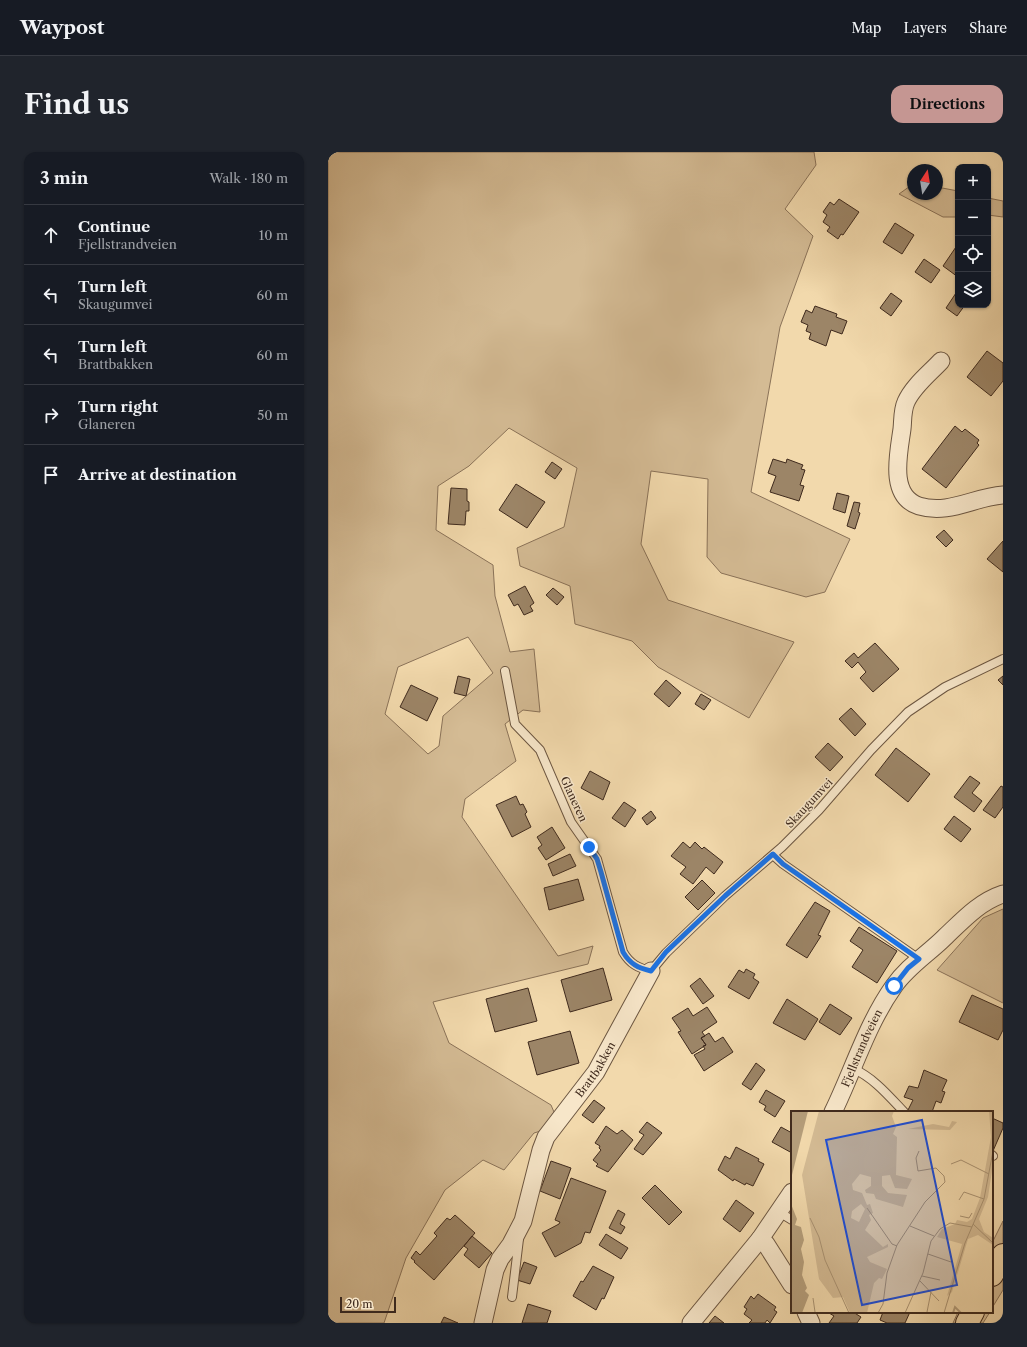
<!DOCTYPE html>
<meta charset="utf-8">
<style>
:root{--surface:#171b24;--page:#20242c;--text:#f1f3f6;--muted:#9ea1a6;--line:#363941;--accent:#c59692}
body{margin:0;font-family:"Libre Caslon Text",serif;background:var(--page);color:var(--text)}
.controls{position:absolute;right:12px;top:12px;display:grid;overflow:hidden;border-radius:8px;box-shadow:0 1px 3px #0004}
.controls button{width:36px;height:36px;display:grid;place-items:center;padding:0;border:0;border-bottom:1px solid var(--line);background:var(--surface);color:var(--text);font:20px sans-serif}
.compass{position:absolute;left:579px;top:12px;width:36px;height:36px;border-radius:50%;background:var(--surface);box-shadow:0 1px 3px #0004;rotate:12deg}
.scale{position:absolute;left:12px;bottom:10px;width:56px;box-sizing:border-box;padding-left:4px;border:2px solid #3f2a1d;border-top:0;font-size:11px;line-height:14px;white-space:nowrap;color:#3f2a1d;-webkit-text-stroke:3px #f7e6c9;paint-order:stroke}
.stop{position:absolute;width:12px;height:12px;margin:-9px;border:3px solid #1a73e8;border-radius:50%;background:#fff}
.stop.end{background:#1a73e8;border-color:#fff;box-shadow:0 1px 4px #0008}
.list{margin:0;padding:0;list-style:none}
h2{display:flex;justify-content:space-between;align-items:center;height:52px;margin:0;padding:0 16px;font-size:17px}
h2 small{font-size:13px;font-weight:400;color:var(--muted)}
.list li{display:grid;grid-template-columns:26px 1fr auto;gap:12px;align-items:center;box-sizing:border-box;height:60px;padding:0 16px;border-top:1px solid var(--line)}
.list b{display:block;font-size:15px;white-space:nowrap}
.list p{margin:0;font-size:13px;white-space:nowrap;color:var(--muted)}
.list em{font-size:13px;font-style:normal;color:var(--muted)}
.icon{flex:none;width:22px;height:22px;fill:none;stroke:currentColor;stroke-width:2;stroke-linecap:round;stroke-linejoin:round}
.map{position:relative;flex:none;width:675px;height:1171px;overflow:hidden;border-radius:12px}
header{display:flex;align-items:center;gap:24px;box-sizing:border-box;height:56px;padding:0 20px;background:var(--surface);border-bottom:1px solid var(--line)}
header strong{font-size:19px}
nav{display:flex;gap:22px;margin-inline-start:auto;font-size:14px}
.intro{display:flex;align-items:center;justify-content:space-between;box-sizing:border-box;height:96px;padding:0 24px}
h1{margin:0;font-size:28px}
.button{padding:10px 18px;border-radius:12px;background:var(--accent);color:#111;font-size:14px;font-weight:700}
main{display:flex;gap:24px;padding:0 24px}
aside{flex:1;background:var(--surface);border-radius:12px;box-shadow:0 1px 3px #0004}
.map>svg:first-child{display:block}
.green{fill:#d4bb94;stroke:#8a7258;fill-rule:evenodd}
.building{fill:#9c8567;stroke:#3f2a1d}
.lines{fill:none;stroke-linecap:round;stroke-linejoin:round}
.lane-casing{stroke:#6c5641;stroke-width:10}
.street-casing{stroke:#6c5641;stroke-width:19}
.primary-casing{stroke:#3f2a1d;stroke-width:24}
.lane{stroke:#f7e6c9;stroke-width:8}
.street{stroke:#f7e6c9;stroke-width:17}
.primary{stroke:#f2d9ac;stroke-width:22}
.route{stroke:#1a73e8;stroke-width:5}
.labels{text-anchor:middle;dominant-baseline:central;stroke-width:3;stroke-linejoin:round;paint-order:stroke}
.street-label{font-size:11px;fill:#3f2a1d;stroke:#f7e6c9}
.inset-river{fill:none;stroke:#b59e7b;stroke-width:2}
.inset-road{fill:none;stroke:#aa9373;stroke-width:1}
.view{fill:#1d4ed8;fill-opacity:0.15;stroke:#1d4ed8;stroke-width:2}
.inset-edge{fill:none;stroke:#3f2a1d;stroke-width:2}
</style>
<header>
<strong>Waypost</strong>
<nav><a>Map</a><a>Layers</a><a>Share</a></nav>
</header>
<div class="intro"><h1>Find us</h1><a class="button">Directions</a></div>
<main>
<aside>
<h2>3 min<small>Walk · 180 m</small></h2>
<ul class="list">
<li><svg class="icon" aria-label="ahead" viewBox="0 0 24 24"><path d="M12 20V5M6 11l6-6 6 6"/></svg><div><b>Continue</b><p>Fjellstrandveien</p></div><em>10 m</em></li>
<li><svg class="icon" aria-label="left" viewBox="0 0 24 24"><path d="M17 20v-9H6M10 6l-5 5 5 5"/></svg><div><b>Turn left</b><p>Skaugumvei</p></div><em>60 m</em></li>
<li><svg class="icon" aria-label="left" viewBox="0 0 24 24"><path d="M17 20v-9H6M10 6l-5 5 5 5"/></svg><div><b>Turn left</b><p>Brattbakken</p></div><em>60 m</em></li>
<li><svg class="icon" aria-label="right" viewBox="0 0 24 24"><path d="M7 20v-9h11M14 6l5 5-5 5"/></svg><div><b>Turn right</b><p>Glaneren</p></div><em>50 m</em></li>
<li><svg class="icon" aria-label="arrive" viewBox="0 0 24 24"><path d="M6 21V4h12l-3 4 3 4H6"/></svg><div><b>Arrive at destination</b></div></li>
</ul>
</aside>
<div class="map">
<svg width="675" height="1171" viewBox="0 0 675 1171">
<rect width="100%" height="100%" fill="#f2d9ac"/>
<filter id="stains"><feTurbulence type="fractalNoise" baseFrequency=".005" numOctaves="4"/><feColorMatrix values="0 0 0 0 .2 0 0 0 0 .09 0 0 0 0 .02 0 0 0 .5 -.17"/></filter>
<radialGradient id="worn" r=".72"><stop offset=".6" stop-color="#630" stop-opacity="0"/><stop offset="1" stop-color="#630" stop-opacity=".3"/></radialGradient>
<!-- green -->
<path class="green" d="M0 0H486L488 13 457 57 485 84 452 175 423 340 522 387 497 440 478 445 393 421 379 405 380 327 323 319 313 392 340 448 466 490 421 566 330 515 304 489 247 472 242 434 192 414 189 396 236 375 249 316 181 276 141 314 110 334 108 378 165 413 167 444 182 500 206 497 212 560 195 558 177 572 188 609 137 647 134 665 230 804 265 794 260 812 105 850 121 891 223 953 226 960 216 978 206 981 176 1018 155 1008 117 1038 78 1106 56 1171H0ZM140 485 165 521 115 564 111 594 100 602 57 562 70 515Z
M585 32V42H609V35L630 39V65H615L571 42Z
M660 46 675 49V65L660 63Z
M675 757V851L609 818 655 766Z
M675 1069V1138L664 1156V1091Z
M630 1160H662L655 1171H625Z"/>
<!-- building -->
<path class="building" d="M511 47 531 60 515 83 513 82 510 87 499 79 502 75 495 70 499 63 495 60 502 50 506 53Z
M567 71 586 83 574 102 555 90Z
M630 92V125L615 114Z
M596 107 612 118 603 131 587 120Z
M630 138V153H637L629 164 618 156Z
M563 141 574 149 563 164 552 156Z
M487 154 509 162 508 165 519 169 514 182 503 178 498 194 481 187 483 181 478 179 480 173 473 170 478 158 484 161Z
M659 199 675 211V229L663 244 639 225Z
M627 274 634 280 637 277 651 288 649 291 651 293 618 336 594 317Z
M445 307 458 311 459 307 475 313 473 317 477 318 472 333 476 334 471 349 442 340 448 324 440 321Z
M224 310 234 317 227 327 217 320Z
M188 332 217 350 199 376 171 358Z
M123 336 139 337V349L141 350V359H138L137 373 120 372Z
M509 341 521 344 517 361 505 357Z
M526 350 532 351 530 360 532 361 527 377 519 374Z
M616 378 625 388 618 395 608 385Z
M675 389V420L659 407Z
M197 434 206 451 202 454 205 459 196 463 190 452 186 454 180 443Z
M225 436 236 445 229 453 218 443Z
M547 491 571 517 545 540 532 526 538 520 530 510 524 516 517 509 526 501 530 506Z
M130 524 142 527 138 544 126 541Z
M675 524V533L670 528Z
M338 528 353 541 341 555 326 542Z
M83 533 110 546 99 569 72 555Z
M373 542 383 548 376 558 367 552Z
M523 556 538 572 527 584 511 567Z
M500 591 515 605 502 619 487 605Z
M568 596 602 622 580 650 547 623Z
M262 619 282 630 275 648 253 636Z
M642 624 652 631 644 641 654 649 646 660 626 645Z
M673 634 675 635V655L667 666 655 658Z
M188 644 192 653 195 652 199 660 197 662 203 675 184 685 168 653Z
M296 650 308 658 297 675 284 666Z
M323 659 328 666 319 673 314 666Z
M626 664 643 677 633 690 616 677Z
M224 675 237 696 218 708 210 696 214 693 209 685Z
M355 690 362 696 367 690 374 697 376 695 395 710 386 722 378 715 365 732 352 722 358 715 343 704Z
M242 702 248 714 225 724 220 712Z
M250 727 256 748 221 758 216 736Z
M374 728 387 741 370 758 357 745Z
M487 750 502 759 490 783 493 784 479 806 458 793Z
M531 775 569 799 549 831 524 815 535 798 522 789Z
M275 816 284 848 242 860 233 828Z
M418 817 427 822 425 826 431 830 421 847 400 835 411 818 416 821Z
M372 826 386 844 375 852 362 834Z
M200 836 209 869 167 880 158 847Z
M644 843 675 857V878L670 888 631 870Z
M459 847 490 867 477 888 445 871Z
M502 852 524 866 512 883 491 870Z
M379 855 389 870 374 880 377 884 373 886 378 893 364 902 350 880 353 879 344 866 360 856 365 864Z
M242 879 251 911 209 923 200 890Z
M381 881 387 890 395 885 405 900 376 919 366 903 377 897 375 894 378 893 373 886Z
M428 911 437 918 423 938 414 932Z
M596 918 619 928 614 939 617 940 613 951 608 949 604 960H584L580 958 585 948 576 945 581 934 590 936Z
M438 938 457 949 447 965 436 958 438 954 431 950Z
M266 948 277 956 265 971 254 963Z
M664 966 675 971V976L665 999Z
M319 970 334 981 315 1003 306 997 316 983 311 980Z
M278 974 289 982 294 978 305 988 280 1020 268 1014 270 1012 265 1008 273 998 271 996 272 994 267 991Z
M453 975 464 981V1001L444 990Z
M408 995 431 1007 430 1009 436 1012 425 1034 418 1031 417 1033 406 1027 405 1029 390 1018 397 1004 402 1007Z
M223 1009 243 1016 232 1047 212 1039Z
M243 1026 278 1039 262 1081 257 1080 253 1091 227 1105 214 1081 231 1072 232 1070 227 1068Z
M327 1033 354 1060 341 1073 314 1046Z
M408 1048 426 1061 412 1080 395 1067Z
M290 1058 297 1062 292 1072 297 1075 293 1082 281 1076Z
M127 1063 147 1081 106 1128 86 1110 87 1109 83 1106 88 1099 92 1103 109 1084 106 1081 119 1066 122 1068Z
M278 1082 300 1096 293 1107 271 1093Z
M144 1084 164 1101 151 1116 136 1103 140 1097 136 1094Z
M196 1110 209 1115 202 1132 189 1128Z
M265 1114 286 1125 276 1147 274 1146 268 1158 245 1144 253 1129 255 1130Z
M430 1142 448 1155 446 1158 449 1160 442 1171 439 1168 437 1171H421L424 1168 416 1162 419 1157 416 1155 423 1144 426 1147Z
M200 1152 223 1159 219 1171H194Z
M502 1160H525L533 1165 529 1171H501L506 1164 501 1161Z
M555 1160H582L577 1171H559L552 1168Z
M387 1164 396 1171H381Z
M116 1165 130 1171H113Z"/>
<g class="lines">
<defs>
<path id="lane" d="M177 519 187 572 212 598 243 670 269 707 295 800C302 812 310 816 323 819L338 801 397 744 454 695 491 658 543 598 580 560 617 535 675 507
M445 703 455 712 591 807
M524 916C546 926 560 943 576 960
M664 1003 665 1004
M451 1060 464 1068
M184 1145 191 1087"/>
<g id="street">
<path d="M613 209C602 221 585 234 578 250 574 259 575 269 574 277 571 300 560 344 591 354 621 363 646 345 675 343"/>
<path id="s1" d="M505 960C525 919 539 872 566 834 580 814 600 802 617 785 635 768 651 750 675 742"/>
<path d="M432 1087 438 1092 464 1133"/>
<path d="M478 1160 483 1171"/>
<path id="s2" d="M155 1171 167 1118 172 1107 183 1092 195 1069 213 998 218 985 268 920 323 819"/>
<path d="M363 1171 432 1087 464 1040"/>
</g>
<path id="primary" d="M664 1123 675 1103
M639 1171 645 1160"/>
</defs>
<!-- lane casing -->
<use href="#lane" class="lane-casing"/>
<!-- street casing -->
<use href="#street" class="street-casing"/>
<!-- primary casing -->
<use href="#primary" class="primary-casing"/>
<!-- lane -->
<use href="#lane" class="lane"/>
<!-- street -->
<use href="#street" class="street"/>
<!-- primary -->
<use href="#primary" class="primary"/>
</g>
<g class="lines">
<!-- route -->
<path class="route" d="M261 695 269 707 273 720 295 800C302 812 310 816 323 819L338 800 397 744 445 702 455 712 591 807 580 816 566 834"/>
</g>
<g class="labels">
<!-- street labels -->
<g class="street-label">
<text transform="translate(246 647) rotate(65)">Glaneren</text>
<text transform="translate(481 651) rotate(-47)">Skaugumvei</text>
<text stroke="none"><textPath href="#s1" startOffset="70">Fjellstrandveien</textPath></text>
<text stroke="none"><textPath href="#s2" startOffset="282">Brattbakken</textPath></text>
</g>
</g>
<!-- overview -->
<g transform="translate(463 959)">
<rect width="202" height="202" fill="#f2d9ac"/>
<path d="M28 0H103L101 5 105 16 102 23 106 26 105 64 121 68 116 78 104 77 99 64 91 65V75L97 82 116 84 112 96 85 88 83 83 75 82 74 79 80 75V66L69 63 61 73 62 79 71 82 76 94 79 93 82 102 78 104 80 109 74 119 92 136 97 133V136L76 146 79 151 96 158 91 168 88 167 83 172 76 202H59L52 186 42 187 28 168 11 64ZM70 93 74 98 68 111 60 107 61 100ZM198 0H202V53L197 86 188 108 193 121 202 127V134L187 124 177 128 161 181 156 185 171 133 146 126 151 118 164 113 166 109 176 111 181 108 189 87 200 26ZM161 10 166 11 159 19 117 18 142 13 158 16Z" fill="#d4bb94" fill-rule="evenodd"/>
<path d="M0 0H17L0 68ZM0 93 6 108 4 114 10 116 13 129 10 138 13 151 11 164 16 177 14 180 18 184 11 202H0Z" fill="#b59e7b"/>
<path class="inset-river" d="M162 202 164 196 170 202"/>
<path class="inset-road" d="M160 53 170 49 198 63M168 89 173 81 193 88M76 97 101 133 106 135M169 105 178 107 181 102M19 107 28 126 34 149 58 202M182 113 202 132M119 115 143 125M137 143 160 151M131 165 149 169M129 170 148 190M22 187 24 201M136 201 140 181M87 202 92 193 96 162 106 134 134 91 154 71 153 65 145 57 127 60 125 47 128 40M114 202 132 162 140 130 149 118 159 112 181 116M153 202 174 132 193 88 202 40"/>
<path class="view" d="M131 9 166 174 71 194 35 29Z"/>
<rect width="202" height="202" class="inset-edge"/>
</g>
<rect width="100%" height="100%" filter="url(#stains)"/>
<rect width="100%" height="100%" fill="url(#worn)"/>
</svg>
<div class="controls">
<button>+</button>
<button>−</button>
<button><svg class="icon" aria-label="locate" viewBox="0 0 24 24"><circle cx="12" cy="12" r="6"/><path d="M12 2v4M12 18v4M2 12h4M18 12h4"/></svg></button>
<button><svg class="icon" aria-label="layers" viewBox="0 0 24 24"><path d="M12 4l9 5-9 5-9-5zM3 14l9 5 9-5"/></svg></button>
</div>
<svg class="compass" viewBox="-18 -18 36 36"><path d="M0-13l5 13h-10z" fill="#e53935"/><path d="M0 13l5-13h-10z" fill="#9ea1a6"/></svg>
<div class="scale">20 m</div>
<div class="stop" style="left:566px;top:834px"></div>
<div class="stop end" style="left:261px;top:695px"></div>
</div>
</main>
